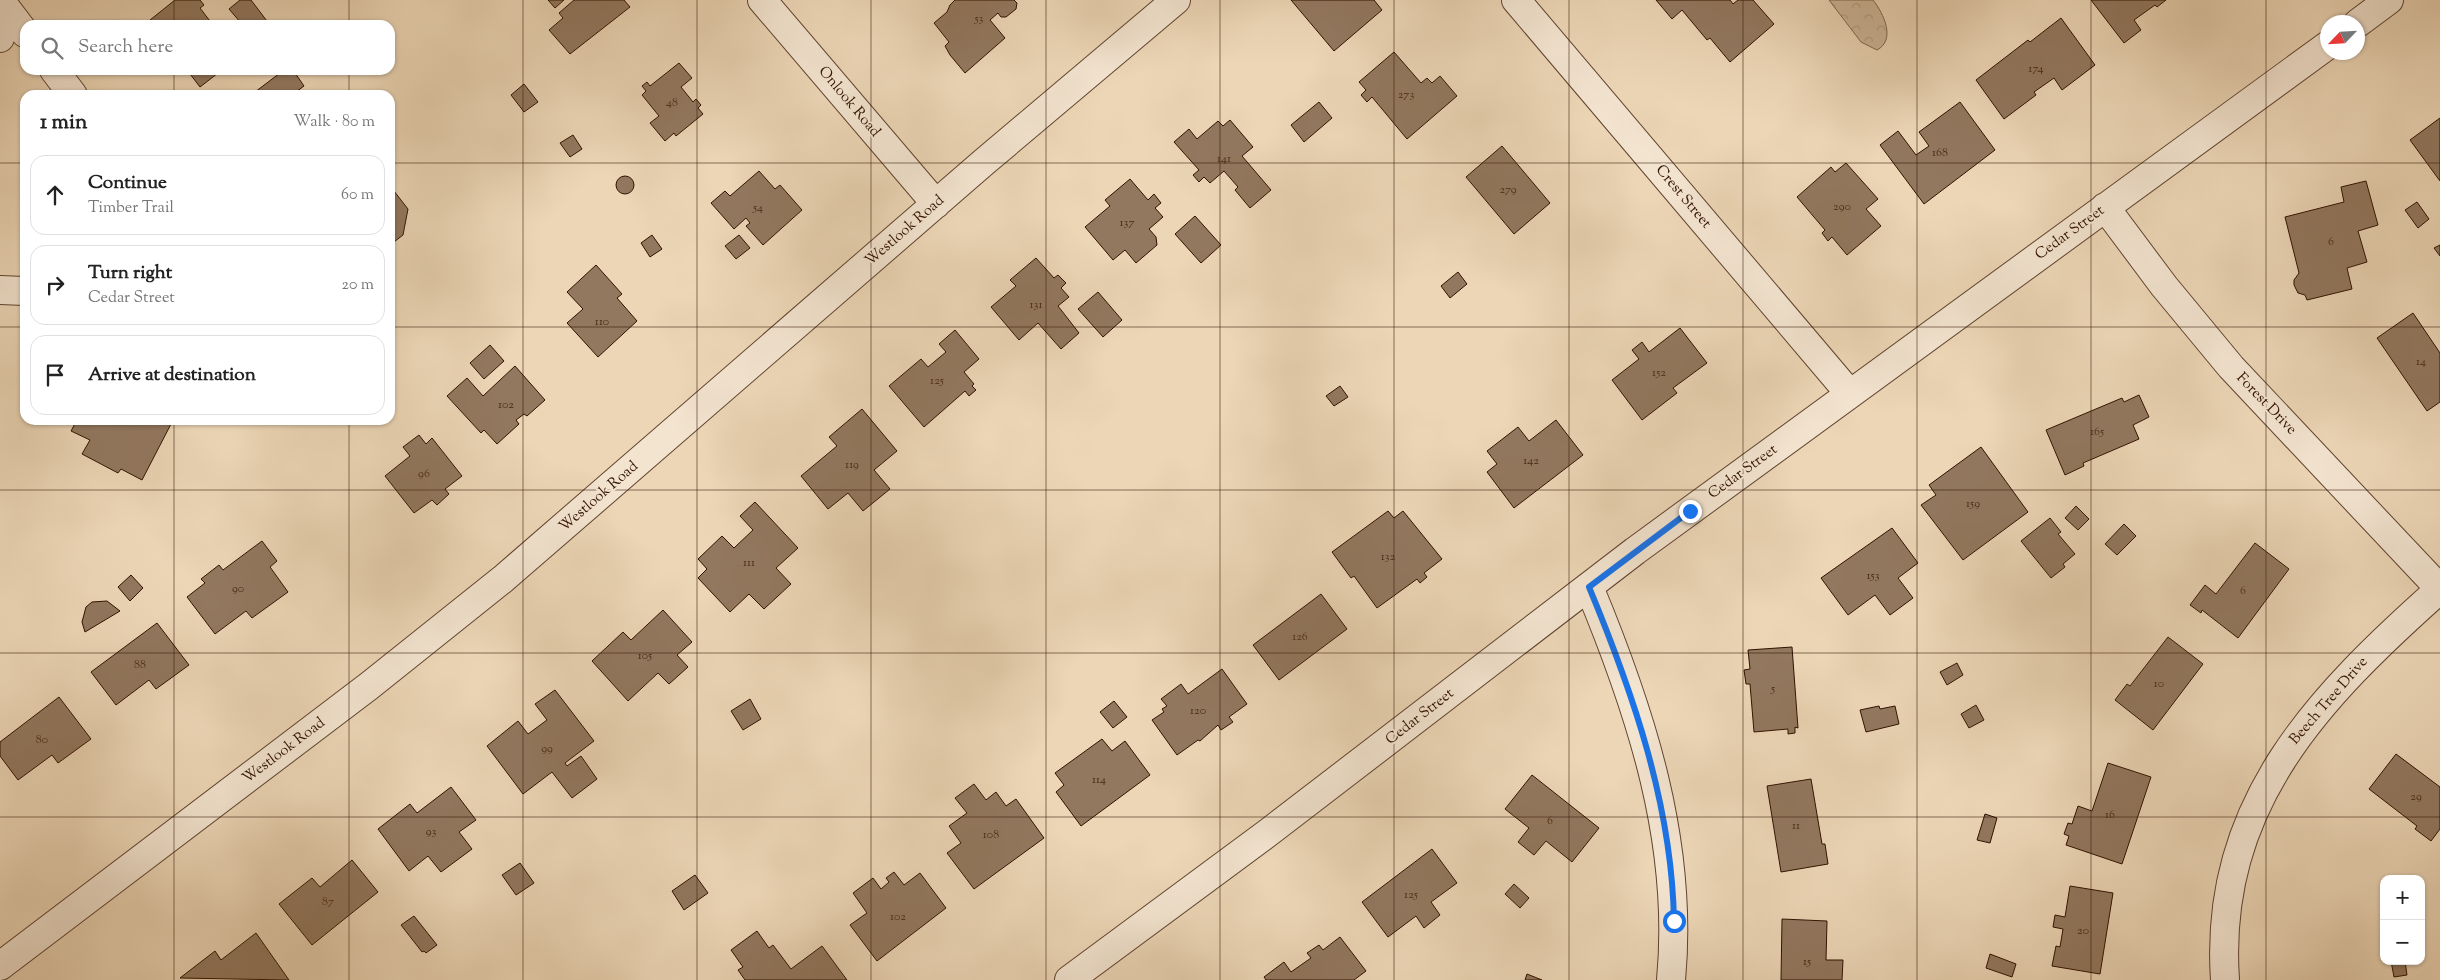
<!DOCTYPE html>
<meta charset="utf-8">
<style>
:root{--surface:#fff;--page:#f2f2f2;--text:#222;--muted:#767676;--line:#e0e0e0}
body{margin:0;font-family:"Sorts Mill Goudy",serif;background:var(--page);color:var(--text)}
.controls{position:absolute;right:15px;bottom:15px;display:grid;overflow:hidden;border-radius:10px;box-shadow:0 1px 4px #0004}
.controls button{width:45px;height:45px;display:grid;place-items:center;padding:0;border:0;border-bottom:1px solid var(--line);background:var(--surface);color:var(--text);font:25px sans-serif}
.compass{position:absolute;left:2320px;top:15px;width:45px;height:45px;border-radius:50%;background:var(--surface);box-shadow:0 1px 4px #0004;rotate:245deg}
.stop{position:absolute;width:15px;height:15px;margin:-11px;border:4px solid #1a73e8;border-radius:50%;background:#fff}
.stop.end{background:#1a73e8;border-color:#fff;box-shadow:0 1px 5px #0008}
.list{margin:0;padding:0;list-style:none}
h2{display:flex;justify-content:space-between;align-items:center;height:65px;margin:0;padding:0 20px;font-size:21px}
h2 small{font-size:16px;font-weight:400;color:var(--muted)}
.list li{display:grid;grid-template-columns:32px 1fr auto;gap:15px;align-items:center;box-sizing:border-box;height:80px;margin:0 10px 10px;padding:0 10px;border:1px solid var(--line);border-radius:15px}
.list b{display:block;font-size:19px;white-space:nowrap}
.list p{margin:0;font-size:16px;white-space:nowrap;color:var(--muted)}
.list em{font-size:16px;font-style:normal;color:var(--muted)}
.icon{flex:none;width:28px;height:28px;fill:none;stroke:currentColor;stroke-width:2;stroke-linecap:round;stroke-linejoin:round}
.map{position:relative;flex:none;width:2440px;height:980px;overflow:hidden}
.search{position:absolute;background:var(--surface);box-shadow:0 1px 4px #0004;left:20px;top:20px;width:375px;height:55px;display:flex;align-items:center;gap:12px;box-sizing:border-box;padding:0 18px;border-radius:15px;color:var(--muted);font-size:19px}
.panel{position:absolute;background:var(--surface);box-shadow:0 1px 4px #0004;left:20px;top:90px;width:375px;height:335px;border-radius:15px}
.map>svg:first-child{display:block}
.forest{fill:url(#forest-crowns);stroke:#7e644c}
.building{fill:#92785f;stroke:#311200}
.lines{fill:none;stroke-linecap:round;stroke-linejoin:round}
.minor-casing{stroke:#60432e;stroke-width:30}
.minor{stroke:#f3e4d0;stroke-width:28}
.route{stroke:#1a73e8;stroke-width:6}
.grid{fill:none;stroke:#311200;stroke-width:1;stroke-opacity:0.55}
.labels{text-anchor:middle;dominant-baseline:central;stroke-width:4;stroke-linejoin:round;paint-order:stroke}
.number-label{font-size:12px;fill:#492c18}
.street-label{font-size:15px;fill:#311200;stroke:#f3e4d0}
</style>
<div class="map">
<svg width="2440" height="980" viewBox="0 0 2440 980">
<defs>
<pattern id="forest-crowns" width="20" height="18" patternUnits="userSpaceOnUse" patternTransform="scale(1.25)"><rect width="20" height="18" fill="#ccb597"/><path d="M2 6a3 3 0 1 1 6 0M12 15a3 3 0 1 1 6 0" fill="none" stroke="#b09b80"/></pattern>
</defs>
<rect width="100%" height="100%" fill="#ecd6b6"/>
<filter id="stains"><feTurbulence type="fractalNoise" baseFrequency=".004" numOctaves="4"/><feColorMatrix values="0 0 0 0 .2 0 0 0 0 .09 0 0 0 0 .02 0 0 0 .5 -.17"/></filter>
<radialGradient id="worn" r=".72"><stop offset=".6" stop-color="#630" stop-opacity="0"/><stop offset="1" stop-color="#630" stop-opacity=".3"/></radialGradient>
<!-- forest -->
<path class="forest" d="M1829 0H1873C1884 14 1896 40 1877 50L1861 42Z"/>
<!-- building -->
<path class="building" d="M175 0H200L204 5 200 8 213 25H154L150 20Z
M240 0H251L270 25H239L241 23 229 9Z
M548 0H564L555 8Z
M574 0H624L630 7 570 54 549 30 563 18 559 13Z
M955 0H1014L1017 3 1016 9 1006 17H1001L998 13 990 20 1005 38 965 73 950 55 945 46 949 42 934 23 947 12 950 5Z
M1291 0H1374L1382 10 1334 51Z
M1656 0H1730L1733 4 1738 0H1753L1774 24 1730 62 1710 38 1707 40 1682 10 1672 19Z
M2091 0H2166L2157 7 2155 5 2134 20 2141 30 2124 43Z
M2061 18 2095 65 2062 90 2054 78 2034 92 2036 95 2004 119 1976 80 2028 40 2030 42Z
M1394 52 1421 83 1427 78 1432 83 1440 76 1457 96 1407 139 1372 97 1367 102 1361 95 1366 90 1359 82Z
M679 63 692 78 681 87 693 102 696 99 701 105 698 108 703 114 676 136 674 133 665 141 650 123 659 116 642 95 646 91 642 86 647 82 650 86Z
M187 70H222L200 87Z
M284 70H293L304 86 292 95H251Z
M524 84 538 102 524 112 511 95Z
M1319 102 1332 118 1304 142 1291 125Z
M1960 102 1995 150 1924 204 1880 145 1898 131 1916 155 1929 146 1919 132Z
M2440 118V181L2410 140Z
M1230 120 1253 147 1242 156 1271 190 1250 208 1235 190 1238 187 1224 171 1210 183 1204 177 1199 182 1193 175 1199 170 1174 142 1189 129 1197 139 1218 121 1223 126Z
M573 135 582 149 570 157 560 143Z
M1502 146 1550 203 1514 234 1466 177Z
M1846 163 1878 199 1866 209 1881 226 1847 255 1832 237 1828 241 1822 233 1825 230 1797 197 1831 167 1835 172Z
M759 171 775 189 780 185 802 210 763 245 746 226 750 223 746 218 734 229 711 203 725 191 730 196Z
M616 185a9 9 0 1 1 18 0a9 9 0 1 1-18 0Z
M1130 179 1148 200 1154 194 1161 203 1155 208 1163 217 1149 229 1156 237 1157 245 1136 263 1125 250 1113 260 1085 227 1110 206 1105 200Z
M2366 181 2378 225 2358 231 2367 262 2347 268 2352 289 2307 300 2305 295 2298 293 2294 285V280L2299 273 2285 217 2344 202 2341 187Z
M390 186 408 209 403 235 390 245Z
M2417 202 2429 219 2418 228 2405 210Z
M1195 216 1221 245 1201 263 1175 234Z
M652 235 662 249 650 257 641 243Z
M739 235 750 248 736 259 725 246Z
M2440 245V256L2434 248Z
M1036 258 1054 278 1058 275 1066 283 1061 288 1069 297 1058 306 1079 333 1061 349 1038 323 1019 340 991 307 1016 286 1010 280Z
M596 265 622 294 617 298 637 321 598 357 567 323 583 309 567 292Z
M1458 272 1467 284 1450 298 1441 286Z
M1098 292 1122 320 1103 337 1078 309Z
M2413 313 2440 353V402L2427 411 2377 338Z
M1680 328 1707 363 1673 388 1677 393 1642 420 1612 380 1639 359 1632 350 1642 342 1649 352Z
M955 330 979 359 964 372 974 384 972 386 976 390 969 396 965 391 924 427 889 386 921 359 928 367 946 352 939 344Z
M490 345 504 361 484 379 470 363Z
M515 366 545 400 527 416 524 414 516 420 519 424 497 444 484 430 481 433 447 396 467 378 483 396Z
M1340 386 1348 397 1334 406 1326 396Z
M2139 395 2149 417 2133 425 2139 439 2083 463 2084 466 2065 475 2046 430 2122 398 2124 402Z
M862 409 897 451 874 470 890 489 863 511 848 493 828 509 801 476 837 446 829 437Z
M77 420H163L171 424 142 480 121 469 118 473 82 454 90 440 71 431Z
M1556 420 1583 455 1514 508 1487 472 1497 464 1487 451 1518 427 1529 441Z
M419 435 426 444 432 438 462 476 445 489 449 494 437 505 432 500 414 513 385 476 410 456 403 447Z
M1981 447 2028 512 1963 560 1921 505 1936 495 1929 485Z
M755 502 798 548 776 568 791 584 764 609 749 594 730 612 698 578 707 569 698 559 722 536 734 548 753 530 740 516Z
M2076 506 2089 519 2078 530 2065 518Z
M1388 511 1394 518 1403 511 1442 559 1424 573 1427 577 1420 583 1417 579 1377 608 1354 576 1351 578 1332 552Z
M2050 518 2061 532 2058 534 2075 554 2063 564 2065 567 2051 578 2021 541Z
M2124 524 2136 536 2117 555 2105 544Z
M1892 528 1918 563 1898 578 1913 598 1890 615 1875 595 1848 615 1821 578Z
M262 541 277 561 270 567 288 592 252 618 246 611 215 634 187 597 205 583 201 579 219 565 223 570Z
M2255 543 2289 569 2238 638 2202 610 2201 613 2190 605 2205 585 2216 594Z
M131 575 143 588 130 601 118 587Z
M1321 594 1347 629 1279 680 1253 645Z
M107 601 120 611 85 632 82 622 86 607 92 602Z
M663 610 692 642 677 655 688 667 669 684 658 673 628 701 592 661 623 632 631 640Z
M157 623 189 665 156 689 149 680 116 705 91 672Z
M2168 637 2203 664 2153 730 2115 700 2127 684 2130 686Z
M1792 647 1798 728 1795 727V733L1788 734V729L1754 732 1750 684H1746L1744 670 1750 669 1748 650Z
M1957 663 1963 675 1947 685 1940 672Z
M1222 669 1247 704 1229 717 1233 722 1221 730 1218 725 1200 741 1198 740 1177 755 1152 720 1164 712 1162 709 1167 706 1161 699 1181 684 1188 694Z
M555 690 594 741 565 763 567 766 581 756 597 779 572 798 552 772 523 794 487 746 518 721 528 734 547 720 535 704Z
M59 697 91 739 58 763 52 755 18 780 0 756V742Z
M750 699 761 719 743 730 731 711Z
M1114 701 1127 717 1113 728 1100 712Z
M1976 705 1984 720 1969 728 1961 714Z
M1879 706 1880 709 1895 706 1899 724 1866 732 1860 710Z
M1102 739 1112 751 1125 741 1150 775 1081 826 1056 792 1064 785 1055 773Z
M2396 754 2440 787V829L2431 841 2415 829 2417 826 2369 789Z
M2108 763 2151 777 2122 864 2066 845 2069 836 2064 834 2068 823 2072 824 2078 806 2092 811Z
M1532 775 1599 828 1572 862 1546 841 1534 855 1518 842 1529 828 1505 809Z
M1811 779 1822 844H1825L1828 864 1781 872 1767 786Z
M974 784 986 800 996 792 1006 806 1016 799 1044 838 974 889 947 853 961 843 949 826 967 813 955 798Z
M451 787 476 820 459 832 472 849 441 872 428 856 409 871 378 829 410 804 417 813Z
M1985 814 1997 818 1990 843 1977 840Z
M1432 849 1457 883 1431 902 1440 915 1424 928 1416 916 1388 937 1362 902Z
M352 860 378 892 312 945 279 904 312 878 320 887Z
M520 863 534 883 516 895 502 875Z
M894 872 904 885 920 873 946 908 877 961 850 925 867 913 853 893 873 878 881 889 889 882 886 878Z
M695 875 708 893 684 910 672 891Z
M1514 884 1529 898 1520 908 1505 894Z
M2070 886 2113 893 2100 974 2052 966 2056 946 2060 947 2063 929 2053 927 2055 915 2065 917Z
M414 916 437 945 426 953 424 951 422 952 401 925Z
M1782 919 1827 921 1826 960H1843L1842 980H1781Z
M757 931 769 948 773 945 791 969 822 946 847 980H745L738 970 743 967 731 950Z
M256 933 289 980 180 978 215 951 221 960Z
M1340 937 1366 971 1354 980H1266L1264 977 1284 962 1291 972 1311 958 1307 953 1319 945 1323 950Z
M1990 954 2016 964 2012 977 1986 968Z
M2391 961H2405L2407 975 2394 977Z
M1527 974 1542 980H1525Z"/>
<g class="lines">
<defs>
<path id="minor" d="M0 0 25 33
M762 0 936 204
M1516 0 1850 394
M2358 23 2389 0
M0 38 3 5
M54 70 73 95
M2105 207 2164 286 2231 367 2440 589C2319 697 2213 804 2225 980
M0 290 25 291
M1589 587C1641 712 1684 843 1671 980
M0 966 369 686 503 579 984 162 1176 0
M1069 980 1269 832 1635 551 2328 45"/>
</defs>
<!-- minor casing -->
<use href="#minor" class="minor-casing"/>
<!-- minor -->
<use href="#minor" class="minor"/>
</g>
<g class="lines">
<!-- route -->
<path class="route" d="M1674 921C1672 805 1633 693 1589 587L1690 511"/>
</g>
<!-- grid -->
<path class="grid" d="M174 0V25M349 0V25M523 0V980M697 0V980M871 0V980M1046 0V980M1220 0V980M1394 0V980M1569 0V980M1743 0V980M1917 0V980M2091 0V980M2266 0V980M174 70V95M349 70V95M0 163H25M390 163H2440M0 327H25M390 327H2440M174 420V980M349 420V980M0 490H2440M0 653H2440M0 817H2440"/>
<g class="labels">
<!-- number labels -->
<g class="number-label">
<text x="979" y="19">53</text>
<text x="2036" y="69">174</text>
<text x="1406" y="95">273</text>
<text x="672" y="103">48</text>
<text x="1940" y="153">168</text>
<text x="1224" y="159">141</text>
<text x="1508" y="190">279</text>
<text x="1842" y="207">290</text>
<text x="758" y="208">54</text>
<text x="1127" y="223">137</text>
<text x="2331" y="242">6</text>
<text x="1036" y="305">131</text>
<text x="602" y="322">110</text>
<text x="2421" y="362">14</text>
<text x="1659" y="373">152</text>
<text x="937" y="381">125</text>
<text x="506" y="405">102</text>
<text x="2097" y="432">165</text>
<text x="1531" y="461">142</text>
<text x="852" y="465">119</text>
<text x="424" y="474">96</text>
<text x="1973" y="504">159</text>
<text x="1388" y="557">132</text>
<text x="749" y="563">111</text>
<text x="1873" y="576">153</text>
<text x="238" y="589">90</text>
<text x="2243" y="591">6</text>
<text x="1300" y="637">126</text>
<text x="645" y="656">105</text>
<text x="140" y="665">88</text>
<text x="2159" y="684">10</text>
<text x="1773" y="689">5</text>
<text x="1198" y="711">120</text>
<text x="42" y="740">80</text>
<text x="547" y="749">99</text>
<text x="1099" y="780">114</text>
<text x="2416" y="797">29</text>
<text x="2110" y="815">16</text>
<text x="1550" y="821">6</text>
<text x="1796" y="826">11</text>
<text x="431" y="832">93</text>
<text x="991" y="835">108</text>
<text x="1411" y="895">125</text>
<text x="328" y="902">87</text>
<text x="898" y="917">102</text>
<text x="2083" y="931">20</text>
<text x="1807" y="962">15</text>
</g>
<!-- street labels -->
<g class="street-label">
<text transform="translate(849 102) rotate(50)">Onlook Road</text>
<text transform="translate(1683 197) rotate(50)">Crest Street</text>
<text transform="translate(905 231) rotate(-41)">Westlook Road</text>
<text transform="translate(2070 233) rotate(-36)">Cedar Street</text>
<text transform="translate(2266 404) rotate(46)">Forest Drive</text>
<text transform="translate(1743 472) rotate(-36)">Cedar Street</text>
<text transform="translate(599 497) rotate(-41)">Westlook Road</text>
<text transform="translate(2329 701) rotate(-49)">Beech Tree Drive</text>
<text transform="translate(1420 717) rotate(-38)">Cedar Street</text>
<text transform="translate(284 751) rotate(-37)">Westlook Road</text>
</g>
</g>
<rect width="100%" height="100%" filter="url(#stains)"/>
<rect width="100%" height="100%" fill="url(#worn)"/>
</svg>
<div class="controls">
<button>+</button>
<button>−</button>
</div>
<svg class="compass" viewBox="-18 -18 36 36"><path d="M0-13l5 13h-10z" fill="#e53935"/><path d="M0 13l5-13h-10z" fill="#767676"/></svg>
<div class="stop" style="left:1674px;top:921px"></div>
<div class="stop end" style="left:1690px;top:511px"></div>
<div class="search"><svg class="icon" aria-label="search" viewBox="0 0 24 24"><circle cx="10" cy="10" r="6"/><path d="M15 15l6 6"/></svg>Search here</div>
<section class="panel">
<h2>1 min<small>Walk · 80 m</small></h2>
<ul class="list">
<li><svg class="icon" aria-label="ahead" viewBox="0 0 24 24"><path d="M12 20V5M6 11l6-6 6 6"/></svg><div><b>Continue</b><p>Timber Trail</p></div><em>60 m</em></li>
<li><svg class="icon" aria-label="right" viewBox="0 0 24 24"><path d="M7 20v-9h11M14 6l5 5-5 5"/></svg><div><b>Turn right</b><p>Cedar Street</p></div><em>20 m</em></li>
<li><svg class="icon" aria-label="arrive" viewBox="0 0 24 24"><path d="M6 21V4h12l-3 4 3 4H6"/></svg><div><b>Arrive at destination</b></div></li>
</ul>
</section>
</div>
